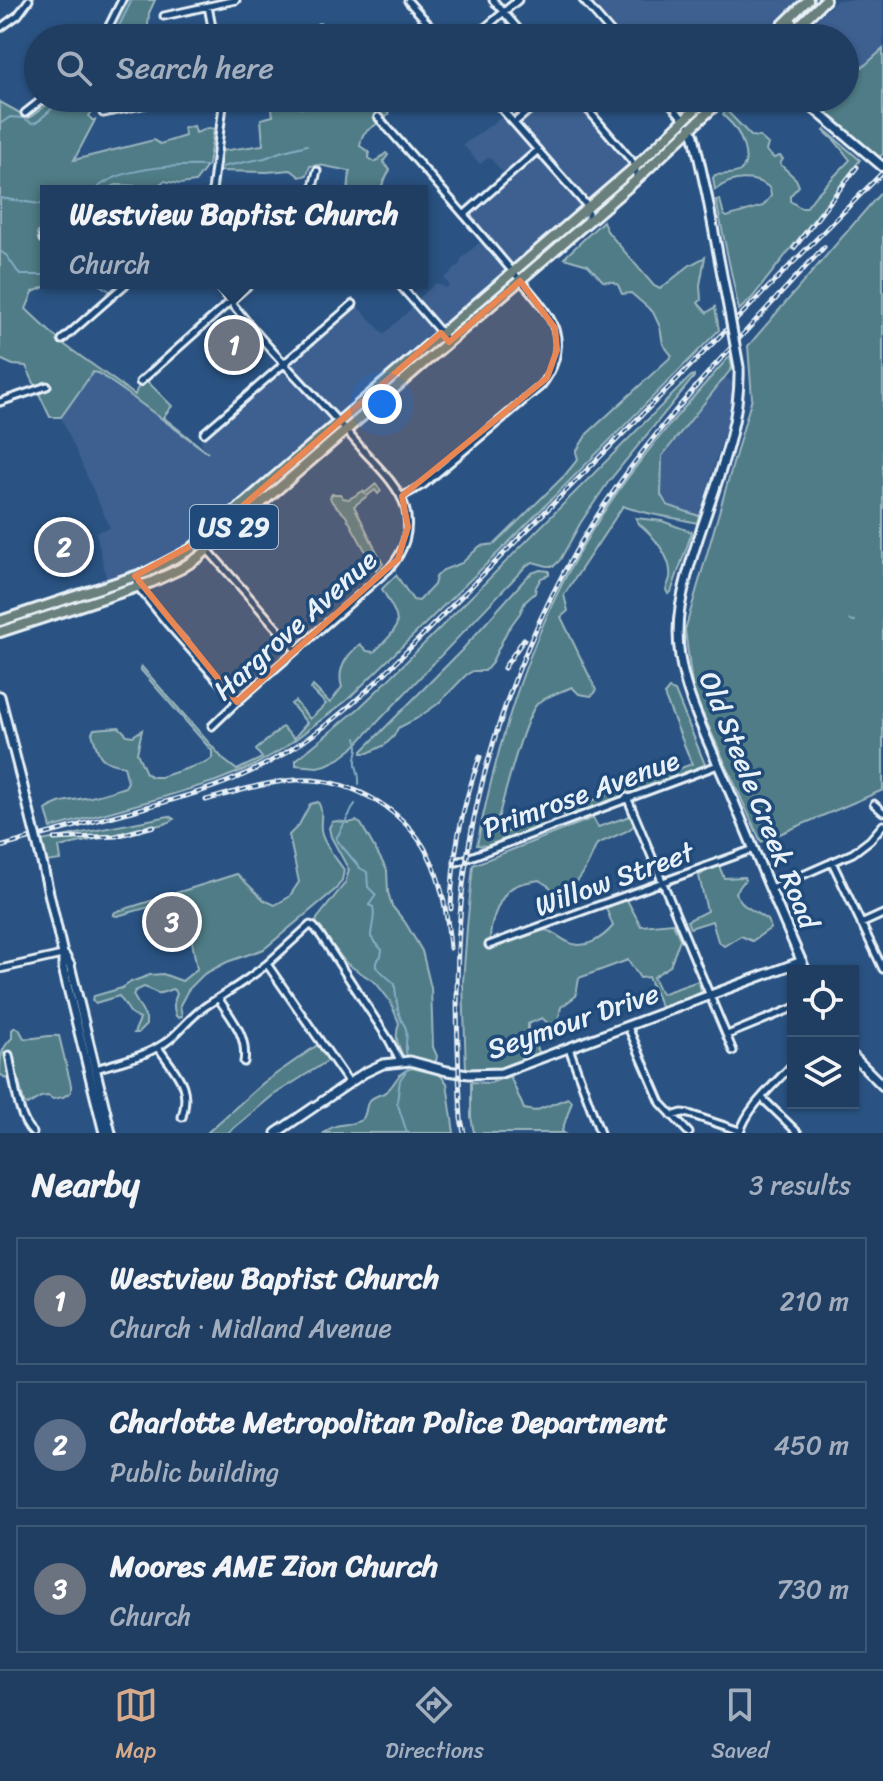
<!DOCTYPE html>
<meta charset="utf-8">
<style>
:root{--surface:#203e62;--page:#2d496b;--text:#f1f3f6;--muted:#a2aebe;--line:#3d5777;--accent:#d6ab8b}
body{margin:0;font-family:Sriracha,sans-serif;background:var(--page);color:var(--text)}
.controls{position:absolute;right:24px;bottom:24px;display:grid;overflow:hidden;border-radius:0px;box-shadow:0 2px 6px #0004}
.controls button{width:72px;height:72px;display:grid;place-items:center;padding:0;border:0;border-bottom:2px solid var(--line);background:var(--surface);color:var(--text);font:40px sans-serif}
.you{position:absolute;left:382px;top:404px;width:28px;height:28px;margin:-20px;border:6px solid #fff;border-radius:50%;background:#1a73e8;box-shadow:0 0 0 12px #1a73e833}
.badge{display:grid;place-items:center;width:52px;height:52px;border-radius:50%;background:var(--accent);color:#fff;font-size:26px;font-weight:700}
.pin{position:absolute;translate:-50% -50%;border:4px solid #fff;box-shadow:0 2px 8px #0006}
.popup{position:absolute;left:40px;top:185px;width:388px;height:104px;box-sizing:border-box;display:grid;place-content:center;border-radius:0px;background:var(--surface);filter:drop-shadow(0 2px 6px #0005);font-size:26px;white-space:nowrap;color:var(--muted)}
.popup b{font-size:30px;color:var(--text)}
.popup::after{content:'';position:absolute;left:50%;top:100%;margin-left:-16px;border:16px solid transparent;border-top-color:var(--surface)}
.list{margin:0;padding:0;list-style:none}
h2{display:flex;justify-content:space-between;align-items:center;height:104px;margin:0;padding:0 32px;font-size:34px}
h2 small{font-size:26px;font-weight:400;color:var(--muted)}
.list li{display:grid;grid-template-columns:52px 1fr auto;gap:24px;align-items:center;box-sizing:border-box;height:128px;margin:0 16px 16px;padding:0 16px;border:2px solid var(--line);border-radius:0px}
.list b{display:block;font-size:30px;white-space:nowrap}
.list p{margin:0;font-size:26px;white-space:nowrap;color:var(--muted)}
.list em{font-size:26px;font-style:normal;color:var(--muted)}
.icon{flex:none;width:44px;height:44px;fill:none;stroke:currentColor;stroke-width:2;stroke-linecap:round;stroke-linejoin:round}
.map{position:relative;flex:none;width:883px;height:1133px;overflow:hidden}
.search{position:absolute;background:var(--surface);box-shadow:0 2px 6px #0004;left:24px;right:24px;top:24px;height:88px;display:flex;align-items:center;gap:20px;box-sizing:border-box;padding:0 28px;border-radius:44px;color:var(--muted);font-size:30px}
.sheet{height:536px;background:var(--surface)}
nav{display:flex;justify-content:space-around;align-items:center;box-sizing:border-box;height:112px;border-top:2px solid var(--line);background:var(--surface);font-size:22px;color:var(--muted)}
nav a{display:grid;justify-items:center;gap:4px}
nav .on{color:var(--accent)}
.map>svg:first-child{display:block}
.built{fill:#3c6190}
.green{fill:#4f7c86;stroke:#9cb6bf;stroke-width:2}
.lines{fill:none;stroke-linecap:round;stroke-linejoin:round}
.stream{stroke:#87acc4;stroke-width:2}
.street-casing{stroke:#e8f1f8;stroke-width:11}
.secondary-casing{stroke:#e8f1f8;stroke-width:13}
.primary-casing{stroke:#e8f1f8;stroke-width:14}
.street{stroke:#1f4a7a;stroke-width:5}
.secondary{stroke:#1f4a7a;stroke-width:7}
.primary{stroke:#6a807d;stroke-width:8}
.rail-casing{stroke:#e8f1f8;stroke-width:5}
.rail{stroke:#1f4a7a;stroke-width:2;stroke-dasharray:6;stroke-linecap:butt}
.secondary-bridge-casing{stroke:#e8f1f8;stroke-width:13;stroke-linecap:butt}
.secondary-bridge{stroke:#1f4a7a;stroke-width:7}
.marked{fill:#e88753;fill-opacity:0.2;stroke:#e88753;stroke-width:6;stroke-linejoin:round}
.labels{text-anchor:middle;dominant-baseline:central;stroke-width:7;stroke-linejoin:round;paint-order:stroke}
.shield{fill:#1f4a7a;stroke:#acbfd2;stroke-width:2}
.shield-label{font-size:26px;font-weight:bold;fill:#e8f1f8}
.street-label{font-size:28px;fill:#e8f1f8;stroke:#1f4a7a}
</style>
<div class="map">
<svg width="883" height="1133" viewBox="0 0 883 1133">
<rect width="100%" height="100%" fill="#2a5383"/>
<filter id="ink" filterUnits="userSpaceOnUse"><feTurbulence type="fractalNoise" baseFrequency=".0125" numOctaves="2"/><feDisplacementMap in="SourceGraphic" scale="16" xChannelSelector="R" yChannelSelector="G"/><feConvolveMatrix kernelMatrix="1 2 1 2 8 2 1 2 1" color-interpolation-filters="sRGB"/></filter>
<g filter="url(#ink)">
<!-- built -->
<path class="built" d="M590 0H801L780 21 778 18 757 38H621Z
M837 0H883V49L863 67 847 55 845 56V38H797Z
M538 98H592L582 107 628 162V166L212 528 168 557 134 572 107 581 96 532 110 528 61 417 93 372 98 373 120 388 206 452 200 440 282 371 285 370 357 306 384 334 414 306 418 299 436 283 446 288 450 285 444 279 460 264 461 259 480 242 456 213 503 172 489 157 480 164 463 145 509 112 515 118Z
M725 377 734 383 728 420 699 516 667 505 660 495 662 456Z"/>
<!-- green -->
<path class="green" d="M128 0H155L149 13 147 38H109Z
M883 49V154L879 157 810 98H845V56L847 54 863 67Z
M56 98H109L100 107 95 108 89 116 92 120H95L74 160 154 140 160 144 185 136 184 128 194 126 196 133 209 128 214 129 208 165 195 182 180 184 164 181 151 191H147L141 186 116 185 104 191H46V219L37 234 39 241 46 243V283H53L33 292 26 309 62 343 135 395 137 389 147 381 172 406 163 417 208 453 120 388 98 373 93 372 61 417H50L26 366 13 365 0 359V102L29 118Z
M294 98 300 108 319 105 318 98H379L376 101 389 114 386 117 379 114 376 116 379 122C367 133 363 128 360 146L369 152V158L375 162 386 153 388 155 383 162 390 170 382 185 388 191H348L350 171 319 165 310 166 307 175 300 177 291 170 267 172 220 171 221 151 263 145 261 119 273 116 271 103Z
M726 110 751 136 760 137 768 144 766 151 774 158 780 156 783 159 780 164 796 179 799 186 790 196V201L801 208H806L816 195 850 160 835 141 824 131 825 130 860 160 752 298 739 310 716 200H720L724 215 727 217 763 206 771 196 770 188C754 175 731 177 715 190L713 178 715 175C722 174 734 175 740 171 753 162 740 133 732 124 729 121 726 118 723 115Z
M883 190V790L761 842 693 692 685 630 752 398 748 346Z
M603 221 607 231 654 286 660 289 690 265 705 257 700 285 701 300 698 303 707 313 715 307 719 330 508 543 346 701 284 748 251 767 216 781 157 799 51 828 46 810C59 800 70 801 85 798 99 796 112 791 125 787L128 782 124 766C98 762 99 756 92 733L94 729 119 727 127 735 133 736 142 730 137 753 146 773 152 777H161L207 762 212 758V751L140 669 141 666 224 760 237 770 262 758 256 750 282 727 294 738 307 723 291 704 295 701 310 719 326 704 311 689 313 686 330 703 342 687C336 669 347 655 360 644L367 651 374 652C404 623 402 624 382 589L396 575 413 600 419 601 434 585 436 577 443 570 462 563 480 546 495 544 565 475 578 459 576 452 587 434 672 356 663 344 660 327 653 312 631 293 622 294 618 285 613 282 603 281 588 265 564 258Z
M730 356 732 368 662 456 661 495 667 505 699 516 697 523C672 517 647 515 623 506L564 595 568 611 561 617 596 690 595 693 591 696 579 694 572 687C561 692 546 696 537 704 523 720 503 801 496 826L498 833C514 834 524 821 538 816L543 818V823L540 826 487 846 477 845C499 735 532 628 591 532 630 468 680 411 730 356Z
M694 375V377L609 481 581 522 560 560 554 566H547L533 562 527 565 352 749 339 759 326 765 317 767 296 765V760L358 709 385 683 691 376Z
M376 484 381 491 378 494 375 490 354 506C363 523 373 545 383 564L376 570 346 516 332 502 330 497 332 494H340L343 498 349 499 363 491 365 493Z
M636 518 662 521 692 532 671 592 668 594 666 590C667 586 669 582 670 578 673 558 652 534 638 523Z
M540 570 549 571V575L541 578 536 587 535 593 525 602 520 613 507 631 491 664 485 671H473L466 675 439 703 416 719 398 728 394 736 385 745 368 753H362V751L461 651 526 578 532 573Z
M669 689 675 691 706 767 566 818 561 812 692 764 664 695Z
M318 802C325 813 318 824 322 835 326 848 337 859 344 870L342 880 336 889 264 949 227 962 204 974 188 990 180 1005 182 1016 179 1018 176 1016C173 1007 173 1003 177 994L175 990 172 989C152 997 161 992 144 987L135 991 133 995 146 1018V1025L138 1033H134L140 1019 132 1015 119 996 95 1003 92 1000 94 996 122 988 131 982 150 975 163 974 182 981 197 969 189 925 181 903 184 900 178 899 117 916 113 915 115 912 237 874 264 900 275 905 289 897 299 882 289 835 299 825 310 804Z
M169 816 174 819 172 821 164 824 59 847 61 860 46 862 41 841Z
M630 816 635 825 627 831 597 844C587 865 581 887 557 895L550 887 539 880C529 882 516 883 508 891 497 903 490 925 490 940L495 946 545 930C555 932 559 938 568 942 584 951 603 938 613 926L606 908 627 900 641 926 673 923 680 939 670 966 653 977 661 994 698 981 701 990 700 994 662 1009 648 977 640 978 628 960 579 978 576 996 561 1007 558 1022 551 1026 542 1018 528 1024V1032L541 1055C516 1064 492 1074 466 1070L463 982 467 927 473 865 593 818 598 827Z
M337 821 349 823 356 821 361 824 387 870 388 892 392 906 405 922 422 951 431 988 433 1047 437 1056 436 1061 432 1063 404 1058C398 1045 394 1038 399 1023L390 1001 376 983 346 963 316 924 317 919 345 883 349 870 331 837 329 828 332 822Z
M719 866 724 878 744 877 745 880 735 893 744 905 767 920 771 928 752 941 741 936 724 946 718 941 712 921 690 928 687 921 707 911 699 876 707 870Z
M15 1027 19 1029 24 1038C36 1040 47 1034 59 1036L71 1085V1092L63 1097 53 1099 48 1096 41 1097 27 1105 24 1103 18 1077 8 1080 0 1074C0 1059 0 1049 12 1038V1030Z
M319 1044 329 1060 272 1096 228 1133H207L263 1083Z
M412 1068 440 1075 447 1083 454 1133H324C336 1121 349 1127 361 1120 367 1116 365 1108 368 1103 372 1096 378 1096 384 1093 397 1085 395 1072 412 1068Z
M510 1076 524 1109 535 1111 568 1098 572 1101 562 1131 564 1133H474L471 1117V1082L490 1083Z"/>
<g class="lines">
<!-- stream -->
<path class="stream" d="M113 38 132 0
M0 124 10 117 23 118 32 123 37 122 64 98
M221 167 265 158 280 152 307 145
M94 191C117 167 175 165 207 166
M0 198 46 205
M0 251 7 256 20 275H46
M96 283 110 291
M849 620 855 621
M356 738C361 750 355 752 356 764 357 771 360 776 359 784
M355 804 336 839 360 868 367 872 368 887 376 895 369 905 373 907C376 917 371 926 371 937L382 950 381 956 376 962V967L395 984C395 989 398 1013 400 1017 401 1021 405 1025 406 1029 408 1038 404 1047 407 1056
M407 1133 397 1102 400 1080 408 1068"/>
<defs>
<path id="street" d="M493 0 526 38
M583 0 616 38
M408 1 441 38
M208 6 214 38
M164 16 236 0
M0 28 18 15 29 0
M319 28 322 38
M103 38 122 0
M473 38 518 0
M492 98 588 207V220
M578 98 636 166V179
M666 98 684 120
M586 108 598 98
M25 113 44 98
M103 113 174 98
M378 117C421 166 465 215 507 265 521 281 549 310 555 329 562 349 553 371 541 386L423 485 401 497
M514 123 543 98
M212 191 224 98
M312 191 317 171
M464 215 538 150
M43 239 46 226
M398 283 449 342
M62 340 127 283
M140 382 251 283
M0 402 47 386
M204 433 353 304
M208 550 296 650
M135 576 138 587 167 623 237 702
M212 726 237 702 389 569C404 552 412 530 405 507 398 485 377 466 362 449 315 393 259 343 217 283
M627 797 733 1051
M874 804 883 812
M457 862 718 765
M832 862 883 969
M771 889 853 853 870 840 883 825
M861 924 883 914
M489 945 754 849
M0 969 62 955
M218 998C232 1019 248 1036 244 1062
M628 1027 661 1103 689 1133
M727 1035 793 1008
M158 1047C175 1073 192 1084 182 1117
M569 1048 600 1133
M9 1055C14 1077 17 1119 33 1133
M96 1069C121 1061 149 1056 170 1039 182 1029 192 1015 206 1006 227 992 248 980 267 964
M349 1083 267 964 310 925 314 927 321 936 389 1040 400 1061
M762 1098 798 1133
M672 1116 682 1113 689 1114 740 1131
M740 1133C746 1108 776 1083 793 1064"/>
<path id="secondary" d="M801 98 883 167
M690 127 694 136 707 195 729 312
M739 367C742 447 693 528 680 608 669 673 706 733 730 792 755 852 779 912 806 971
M0 696 32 822
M40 854 63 954V968L104 1133
M65 956 70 965 111 1133
M853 1056 883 1086
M276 1133 364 1073 383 1064 410 1061 447 1071 469 1074 501 1073 802 961"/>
<path id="primary" d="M769 38 808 0
M777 38 792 22
M786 38 825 0
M0 621 148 572 190 550 636 166 707 98
M0 632 152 582 180 569 199 557 635 181 723 98"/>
</defs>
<!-- street casing -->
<use href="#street" class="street-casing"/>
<!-- secondary casing -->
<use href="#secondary" class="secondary-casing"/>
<!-- primary casing -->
<use href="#primary" class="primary-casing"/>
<!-- street -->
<use href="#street" class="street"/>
<!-- secondary -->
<use href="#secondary" class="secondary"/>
<!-- primary -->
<use href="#primary" class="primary"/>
<defs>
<path id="rail" d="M794 248 857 167
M504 668 524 639
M206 800C235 792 266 782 296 780 352 777 411 812 433 865 444 892 448 919 450 948
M54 839 116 836 154 826
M0 847C45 834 91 822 136 810 175 799 215 789 252 771 302 747 345 713 384 674L883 172
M451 909C452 856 462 806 480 757
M464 1133 461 1119C458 1056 455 994 459 931 468 777 528 612 618 485 678 400 753 324 824 247"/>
</defs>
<!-- rail casing -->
<use href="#rail" class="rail-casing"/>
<!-- rail -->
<use href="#rail" class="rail"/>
<defs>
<path id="secondary-bridge" d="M729 312 739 367
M32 822 40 854"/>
</defs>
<!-- secondary-bridge casing -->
<use href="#secondary-bridge" class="secondary-bridge-casing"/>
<!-- secondary-bridge -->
<use href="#secondary-bridge" class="secondary-bridge"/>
</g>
</g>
<!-- marked area -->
<path class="marked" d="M520 281 555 328 557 350 547 378 402 496 408 527 398 559 237 702 135 576 207 537 441 333 449 342Z"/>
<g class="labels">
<!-- shield labels -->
<rect class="shield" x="190" y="505" width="88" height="44" rx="6"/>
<g class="shield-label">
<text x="234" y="527">US 29</text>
</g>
<!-- street labels -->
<g class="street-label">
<text transform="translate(295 625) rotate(-42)">Hargrove Avenue</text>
<text transform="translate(581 794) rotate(-20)">Primrose Avenue</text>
<text transform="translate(759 800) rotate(68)">Old Steele Creek Road</text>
<text transform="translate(614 879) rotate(-20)">Willow Street</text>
<text transform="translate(573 1021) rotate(-19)">Seymour Drive</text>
</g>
</g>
</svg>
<div class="controls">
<button><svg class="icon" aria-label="locate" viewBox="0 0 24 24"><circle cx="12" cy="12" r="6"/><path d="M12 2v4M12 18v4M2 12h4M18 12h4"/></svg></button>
<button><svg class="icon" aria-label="layers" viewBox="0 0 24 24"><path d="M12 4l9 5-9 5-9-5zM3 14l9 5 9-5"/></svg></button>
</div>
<div class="you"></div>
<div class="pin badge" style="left:234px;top:345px;background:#6b7280">1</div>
<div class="popup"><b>Westview Baptist Church</b>Church</div>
<div class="pin badge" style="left:64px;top:547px;background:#5c6f8a">2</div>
<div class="pin badge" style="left:172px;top:922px;background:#6b7280">3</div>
<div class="search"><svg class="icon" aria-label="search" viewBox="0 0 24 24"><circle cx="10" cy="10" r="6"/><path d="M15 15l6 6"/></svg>Search here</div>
</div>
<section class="sheet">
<h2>Nearby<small>3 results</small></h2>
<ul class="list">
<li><span class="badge" style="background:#6b7280">1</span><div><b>Westview Baptist Church</b><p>Church · Midland Avenue</p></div><em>210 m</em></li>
<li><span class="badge" style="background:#5c6f8a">2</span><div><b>Charlotte Metropolitan Police Department</b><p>Public building</p></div><em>450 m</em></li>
<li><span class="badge" style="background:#6b7280">3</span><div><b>Moores AME Zion Church</b><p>Church</p></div><em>730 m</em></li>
</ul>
</section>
<nav>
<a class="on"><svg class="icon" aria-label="map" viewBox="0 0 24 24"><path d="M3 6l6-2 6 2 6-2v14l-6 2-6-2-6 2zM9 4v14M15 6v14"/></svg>Map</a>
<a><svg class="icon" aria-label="directions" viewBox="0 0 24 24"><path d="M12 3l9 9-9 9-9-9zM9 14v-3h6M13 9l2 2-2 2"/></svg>Directions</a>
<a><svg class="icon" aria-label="saved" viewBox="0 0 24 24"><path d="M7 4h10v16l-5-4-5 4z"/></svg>Saved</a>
</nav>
